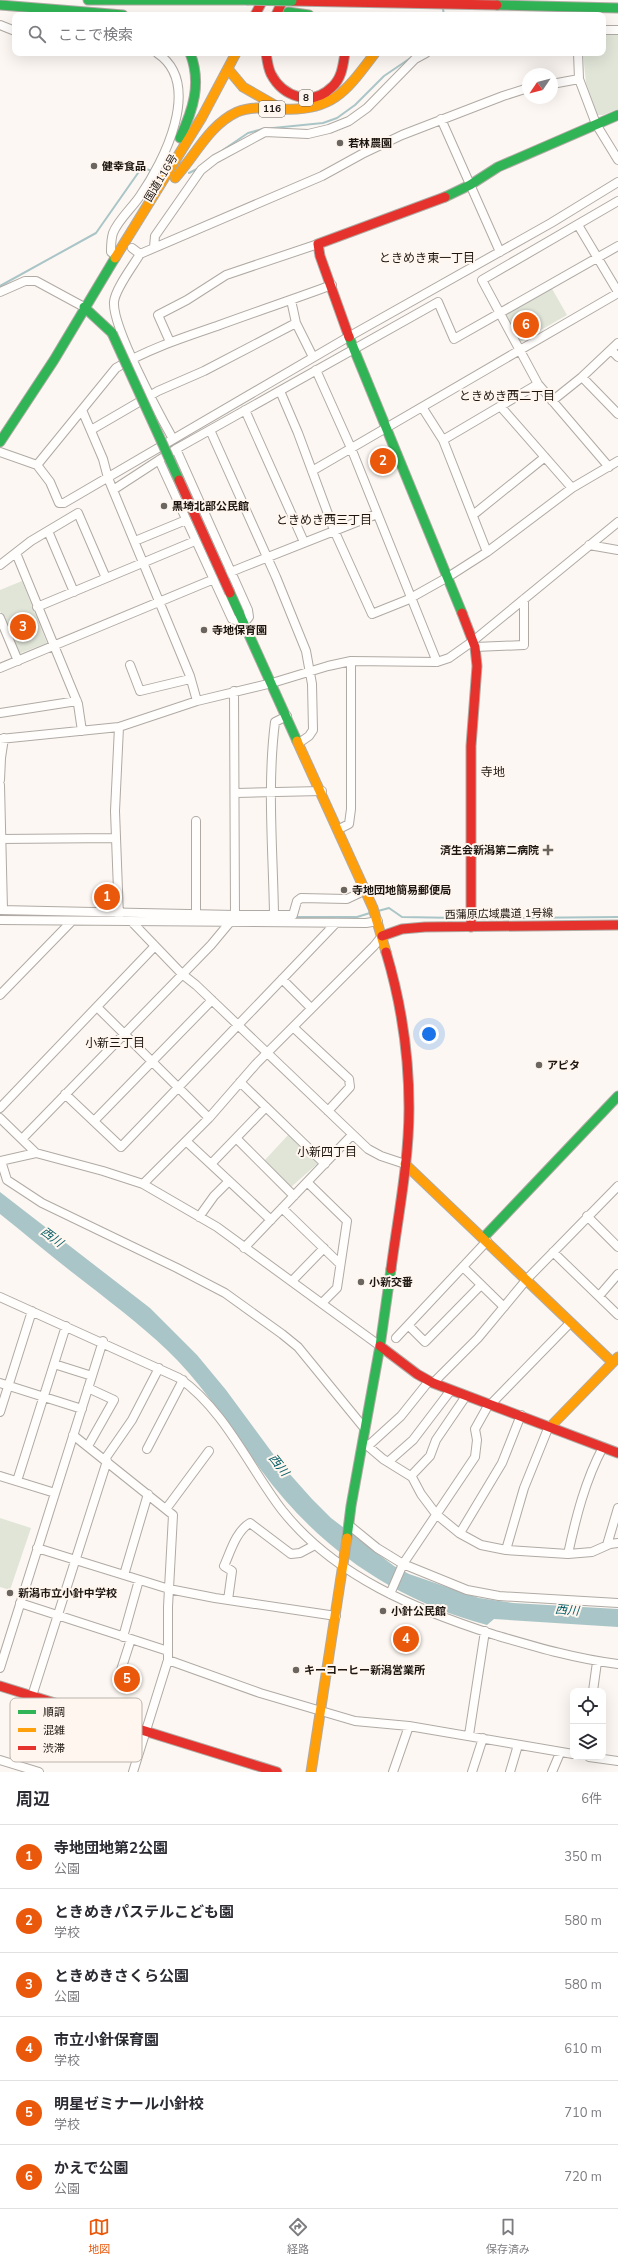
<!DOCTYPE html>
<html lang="ja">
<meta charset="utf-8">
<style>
:root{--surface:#fff;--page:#f7f7f7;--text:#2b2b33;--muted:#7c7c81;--line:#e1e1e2;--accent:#ea580c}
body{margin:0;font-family:"Nunito Sans","Noto Sans JP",sans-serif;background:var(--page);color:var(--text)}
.controls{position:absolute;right:12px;bottom:12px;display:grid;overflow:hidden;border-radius:8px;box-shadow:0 4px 16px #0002}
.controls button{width:36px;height:36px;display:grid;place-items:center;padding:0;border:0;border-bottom:1px solid var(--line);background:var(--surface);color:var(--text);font:20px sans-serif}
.compass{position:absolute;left:522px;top:68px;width:36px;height:36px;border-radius:50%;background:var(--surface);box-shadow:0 4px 16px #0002;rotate:235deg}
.you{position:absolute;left:429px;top:1034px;width:14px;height:14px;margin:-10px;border:3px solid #fff;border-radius:50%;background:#1a73e8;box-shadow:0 0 0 6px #1a73e833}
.badge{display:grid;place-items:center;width:26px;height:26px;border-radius:50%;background:var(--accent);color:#fff;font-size:13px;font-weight:700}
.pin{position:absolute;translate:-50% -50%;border:2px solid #fff;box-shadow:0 1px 4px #0006}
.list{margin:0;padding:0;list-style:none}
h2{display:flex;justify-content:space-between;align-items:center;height:52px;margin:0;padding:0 16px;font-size:17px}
h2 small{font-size:13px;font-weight:400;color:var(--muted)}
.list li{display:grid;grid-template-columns:26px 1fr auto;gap:12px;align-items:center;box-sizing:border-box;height:64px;padding:0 16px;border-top:1px solid var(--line)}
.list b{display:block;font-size:15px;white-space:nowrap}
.list p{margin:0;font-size:13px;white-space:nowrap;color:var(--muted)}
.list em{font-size:13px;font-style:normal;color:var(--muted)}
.icon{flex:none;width:22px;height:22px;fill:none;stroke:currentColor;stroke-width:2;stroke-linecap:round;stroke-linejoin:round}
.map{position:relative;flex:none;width:618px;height:1772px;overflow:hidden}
.search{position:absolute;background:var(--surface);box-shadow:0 4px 16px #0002;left:12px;right:12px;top:12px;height:44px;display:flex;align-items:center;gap:10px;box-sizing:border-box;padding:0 14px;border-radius:8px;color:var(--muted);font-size:15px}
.sheet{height:436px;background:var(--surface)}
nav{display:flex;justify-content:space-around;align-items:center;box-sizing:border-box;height:56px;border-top:1px solid var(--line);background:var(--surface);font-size:11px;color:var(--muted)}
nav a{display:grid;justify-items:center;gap:2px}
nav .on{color:var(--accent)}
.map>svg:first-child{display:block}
.green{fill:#e0e5d8}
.water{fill:#aac5c7}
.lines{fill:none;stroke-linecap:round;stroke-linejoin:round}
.stream{stroke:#aac5c7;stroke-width:2}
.street-casing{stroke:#b0aaa4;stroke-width:10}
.fast-casing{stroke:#b0aaa4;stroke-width:11}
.slow-casing{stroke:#b0aaa4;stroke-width:11}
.jam-casing{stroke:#b0aaa4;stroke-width:11}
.street{stroke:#fffefd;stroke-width:8}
.fast{stroke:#30b455;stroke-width:9}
.slow{stroke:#ff9f0a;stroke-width:9}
.jam{stroke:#e5322d;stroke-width:9}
.fast-bridge-casing{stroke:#b0aaa4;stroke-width:11;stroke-linecap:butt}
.jam-bridge-casing{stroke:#b0aaa4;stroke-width:11;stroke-linecap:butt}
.fast-bridge{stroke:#30b455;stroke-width:9}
.jam-bridge{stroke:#e5322d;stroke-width:9}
.poi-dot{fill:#6b655f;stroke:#fff6ef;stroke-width:1.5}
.labels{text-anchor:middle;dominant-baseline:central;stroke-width:4;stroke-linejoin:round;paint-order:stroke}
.shield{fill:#fff6ef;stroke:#615953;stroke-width:1}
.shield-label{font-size:10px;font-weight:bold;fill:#1d1610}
.poi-label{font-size:11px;font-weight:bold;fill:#1d1610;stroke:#fff6ef;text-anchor:start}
.street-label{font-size:11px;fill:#1d1610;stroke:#fff6ef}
.neighbourhood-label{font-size:12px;fill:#1d1610;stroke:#fff6ef}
.water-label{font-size:12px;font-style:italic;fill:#055f67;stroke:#fff6ef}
.key{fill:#fff6ef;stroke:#bbb3ac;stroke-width:1}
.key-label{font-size:11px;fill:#1d1610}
</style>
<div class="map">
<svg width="618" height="1772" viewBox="0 0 618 1772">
<rect width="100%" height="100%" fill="#fcf7f2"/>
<!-- green -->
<path class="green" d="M603 34H618V109L603 115H597L586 83 583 53H603Z
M551 287 567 315 520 342 517 341 504 317 505 314Z
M22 581 47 643 18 654 0 611V590Z
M99 886H116L115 909 98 908Z
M290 1133 317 1160V1164L290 1188 263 1162Z
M0 1518 31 1528 10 1590 0 1587Z"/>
<!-- water -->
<path class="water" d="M0 1192 150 1308 197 1355 226 1390 279 1462 312 1499 331 1518 394 1566 409 1574 479 1598 513 1603 618 1609V1627L494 1619 487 1625C394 1600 318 1548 261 1470 234 1433 209 1394 178 1361 150 1332 118 1308 86 1283 57 1261 29 1237 0 1214Z"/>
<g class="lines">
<!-- stream -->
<path class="stream" d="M443 9 444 15
M223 150 248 133 263 129 323 123 337 118 355 105 384 76 412 57
M189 173 197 169
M0 286 96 233 138 173 143 168 152 171
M378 911 389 908 402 917 460 918
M0 915 87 916
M93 916 109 917
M293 917H357L370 913
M511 918 618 917
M482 919 493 918"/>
<defs>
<path id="street" d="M0 25 15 31
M603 30H618
M578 53 579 79 596 124 618 160
M552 84 579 79
M441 119 500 252
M578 225 618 292
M154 247 155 236 201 170 215 159 265 132 308 134 329 129 349 121 367 108 415 59 426 53
M132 248 140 254 322 176 362 154 402 135 503 96 528 88
M140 254C133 266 115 289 114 302 112 327 159 414 173 439
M116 256 111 252C111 246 111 239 113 233 118 220 132 208 140 196 163 163 204 84 157 53
M0 292 25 281H36L84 307
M291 300 296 323 313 357
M170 342 158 315 187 300 226 275 318 244
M611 350 618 357
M316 370 351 448 437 662
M582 377 618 414
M280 391 298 433 334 530 372 614 407 600 448 577 487 552 572 488 618 461
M552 401 582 377 618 343
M422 407 443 440 487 552
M501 407 572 488
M82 410 103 459 108 478 190 676 197 701
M245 410 304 542
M91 430 158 391 204 371 296 323
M210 430 276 577 306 651 312 684 313 730 309 736 299 743
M443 440 538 384
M0 452 37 465 50 482 59 503H64L350 336 551 223 618 182
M159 460 232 619 244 623 249 617 248 610 176 449
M37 465 116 368C148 349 182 338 217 326 255 312 294 299 332 285
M609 467 538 384 482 280 618 201
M312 471 618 293
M113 490 176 449 438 302 454 339 618 246
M473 515 545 457
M48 531 74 592
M135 541 186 520
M589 545 618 550
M16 553 78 704 82 731
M0 565 31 541 78 513 106 578
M37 607 195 541
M0 618 18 661
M475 647 524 645V599
M130 665 140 691 190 679
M0 668 243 567 377 514
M0 713 77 701
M0 739 119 727 197 701 272 683 328 666 351 661 437 662 449 658 473 641 618 522
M0 780 1 758 4 738
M0 785 3 910
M236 793 322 791
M196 821V914
M339 829 349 824 351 809V661
M0 839 115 838
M0 910 235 915 234 691
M274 914C273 851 267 785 275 722L287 716
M235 915H293L297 901 301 898 347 899 366 890
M119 917 115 811 119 727
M0 920 366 923 378 921
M132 922 182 974 196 985 368 1149 381 1156 405 1164
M282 979 311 1008
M0 995 71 922
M97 1007 209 1118
M293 1027 349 1079 350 1087 328 1111
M240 1082 325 1164
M65 1094 121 1147 336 923
M0 1108 155 946
M0 1118 36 1153
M94 1121 212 1000
M236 1138 294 1196
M22 1139 211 945 231 921
M186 1141 271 1220
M0 1161 36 1153 103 1171 143 1184 217 1227 380 1346
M1 1161 7 1180 42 1203 177 1268 225 1293 282 1334 298 1347 365 1429
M211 1164 266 1107
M307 1182 347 1221 337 1288 322 1303
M143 1184 209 1118 256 1064 374 946 382 936
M282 1208 340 1264
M587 1216 618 1247
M199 1217 214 1196 229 1181
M244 1248 352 1135
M553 1252 618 1315
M463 1267 504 1307
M292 1281 324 1248
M599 1296 618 1274
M0 1297 179 1378C225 1410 249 1467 282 1510 335 1577 417 1610 495 1635 536 1647 576 1659 618 1664
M409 1326 425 1342 481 1285
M396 1338 487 1241
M54 1364 92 1376
M0 1383 82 1409
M433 1383 478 1338 527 1279 618 1186
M88 1388 114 1400 88 1446
M490 1405 570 1323
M0 1412 32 1311
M73 1435 173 1515 168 1607V1660L133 1772
M363 1442 383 1459 412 1477 421 1494 436 1514 459 1533 481 1545 506 1550 568 1554 592 1552 610 1544 618 1543
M368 1446 401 1416 429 1381
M147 1449 183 1380
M105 1459 132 1420 159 1368
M388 1462 413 1440 451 1390
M0 1476 55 1493
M411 1476 430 1456 436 1440 466 1396
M17 1481 66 1326
M166 1509 209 1451
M350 1526 377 1548 403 1564 467 1590 499 1596 618 1603
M460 1533 502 1463 521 1415
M607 1545 618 1508
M37 1548 169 1589 215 1598 336 1616
M506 1550 524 1488 549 1426
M568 1554C576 1517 585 1481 603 1447
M124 1575 148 1494
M390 1594 403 1564 475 1457 477 1440 475 1429 489 1404
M228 1600 232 1571 224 1566C230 1553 236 1531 250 1523L291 1554 300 1553 315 1545
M20 1603 168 1651
M123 1637 139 1580
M168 1660 260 1693 355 1721 409 1726 573 1754
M0 1668 103 1341
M121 1670 131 1639
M593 1691 597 1662
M32 1696 107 1461
M469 1735 485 1631
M589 1757 618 1761
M0 1760 39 1772
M393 1772 409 1726
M472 1772 483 1738
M510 1772 518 1745
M552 1772 560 1753"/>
<path id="fast" d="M88 0H247
M0 5 123 15
M497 5 618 8
M288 12 309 15
M180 138C193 110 202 83 190 53
M445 197 470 185 498 167 618 115
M84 307 112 333
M349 337 462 613
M0 442 54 360 115 258
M230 593 297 741
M484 1237 618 1096
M347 1538 351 1506 380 1346 391 1269"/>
<path id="slow" d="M228 69 243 87 278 107
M175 178C195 156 209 125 237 112 251 106 267 108 282 109 333 112 347 90 375 53
M115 258 202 117 236 53
M297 741 373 908 386 952
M405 1164 612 1362
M551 1426 618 1357
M311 1772 347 1538"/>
<path id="jam" d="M292 1 497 5
M255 15 263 0
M276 15 283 0
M266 53C267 60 268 68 271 74 283 97 312 107 332 87 342 78 343 65 345 53
M349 337 320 256 318 244 445 197
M462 613 475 647 477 666 471 746V927
M382 936 402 929 425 927 618 925
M386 952C401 1002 409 1056 409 1108 409 1162 398 1216 391 1269
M380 1346 417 1374 433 1383 618 1453
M0 1686 277 1772"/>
</defs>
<!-- street casing -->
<use href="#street" class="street-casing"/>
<!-- fast casing -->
<use href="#fast" class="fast-casing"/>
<!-- slow casing -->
<use href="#slow" class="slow-casing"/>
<!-- jam casing -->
<use href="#jam" class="jam-casing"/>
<!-- street -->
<use href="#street" class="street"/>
<!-- fast -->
<use href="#fast" class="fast"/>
<!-- slow -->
<use href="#slow" class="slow"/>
<!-- jam -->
<use href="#jam" class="jam"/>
<defs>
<path id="fast-bridge" d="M247 0 292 1
M112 333 179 480"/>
<path id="jam-bridge" d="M179 480 230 593"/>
</defs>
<!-- fast-bridge casing -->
<use href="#fast-bridge" class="fast-bridge-casing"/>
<!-- jam-bridge casing -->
<use href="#jam-bridge" class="jam-bridge-casing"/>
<!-- fast-bridge -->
<use href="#fast-bridge" class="fast-bridge"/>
<!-- jam-bridge -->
<use href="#jam-bridge" class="jam-bridge"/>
</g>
<!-- markers -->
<g class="poi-dot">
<circle cx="340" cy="143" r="4"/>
<circle cx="94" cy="166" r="4"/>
<circle cx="164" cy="506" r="4"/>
<circle cx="204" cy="630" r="4"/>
<path d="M546 844h4v4h4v4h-4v4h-4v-4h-4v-4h4z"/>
<circle cx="344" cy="890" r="4"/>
<circle cx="539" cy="1065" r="4"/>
<circle cx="361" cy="1282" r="4"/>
<circle cx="10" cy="1593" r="4"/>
<circle cx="383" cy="1611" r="4"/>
<circle cx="296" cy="1670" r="4"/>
</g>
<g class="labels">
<!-- shield labels -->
<g class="shield">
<rect x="299" y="90" width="14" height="16" rx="3"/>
<rect x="259" y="101" width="26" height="16" rx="3"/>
</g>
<g class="shield-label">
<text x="306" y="98">8</text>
<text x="272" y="109">116</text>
</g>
<!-- poi labels -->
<g class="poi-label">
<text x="348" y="143">若林農園</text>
<text x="102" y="166">健幸食品</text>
<text x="172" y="506">黒埼北部公民館</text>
<text x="212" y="630">寺地保育園</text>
<text x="539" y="850" text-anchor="end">済生会新潟第二病院</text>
<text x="352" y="890">寺地団地簡易郵便局</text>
<text x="547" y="1065">アピタ</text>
<text x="369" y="1282">小新交番</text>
<text x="18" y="1593">新潟市立小針中学校</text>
<text x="391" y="1611">小針公民館</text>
<text x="304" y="1670">キーコーヒー新潟営業所</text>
</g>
<!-- street labels -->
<g class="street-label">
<text transform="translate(161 178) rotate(-59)">国道116号</text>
<text transform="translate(499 914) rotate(-1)">西蒲原広域農道 1号線</text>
</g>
<!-- neighbourhood labels -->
<g class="neighbourhood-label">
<text x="427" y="258">ときめき東一丁目</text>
<text x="507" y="396">ときめき西二丁目</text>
<text x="324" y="520">ときめき西三丁目</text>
<text x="493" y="772">寺地</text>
<text x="115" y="1043">小新三丁目</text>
<text x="327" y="1152">小新四丁目</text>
</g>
<!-- water labels -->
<g class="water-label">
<text transform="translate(52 1237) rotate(37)">西川</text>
<text transform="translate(279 1465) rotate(52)">西川</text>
<text transform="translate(567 1610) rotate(5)">西川</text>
</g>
</g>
<!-- legend -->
<rect x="10" y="1698" width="132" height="64" rx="6" class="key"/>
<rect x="18" y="1710" width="18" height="4" fill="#30b455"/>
<rect x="18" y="1728" width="18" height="4" fill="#ff9f0a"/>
<rect x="18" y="1746" width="18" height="4" fill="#e5322d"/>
<g class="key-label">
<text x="43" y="1716">順調</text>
<text x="43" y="1734">混雑</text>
<text x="43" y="1752">渋滞</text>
</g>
</svg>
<div class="controls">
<button><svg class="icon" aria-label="locate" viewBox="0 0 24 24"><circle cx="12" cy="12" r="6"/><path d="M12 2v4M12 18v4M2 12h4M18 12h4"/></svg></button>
<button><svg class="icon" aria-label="layers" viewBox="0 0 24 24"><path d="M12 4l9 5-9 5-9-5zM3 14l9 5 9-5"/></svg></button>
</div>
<svg class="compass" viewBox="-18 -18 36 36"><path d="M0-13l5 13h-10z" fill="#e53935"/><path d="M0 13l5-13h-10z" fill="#7c7c81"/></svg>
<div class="you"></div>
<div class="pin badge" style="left:107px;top:897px">1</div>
<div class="pin badge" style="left:383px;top:461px">2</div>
<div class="pin badge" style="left:23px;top:627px">3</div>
<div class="pin badge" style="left:406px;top:1639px">4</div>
<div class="pin badge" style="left:127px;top:1679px">5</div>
<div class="pin badge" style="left:526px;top:325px">6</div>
<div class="search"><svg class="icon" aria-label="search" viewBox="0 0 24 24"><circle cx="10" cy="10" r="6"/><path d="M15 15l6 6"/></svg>ここで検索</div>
</div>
<section class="sheet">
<h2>周辺<small>6件</small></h2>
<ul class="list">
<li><span class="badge">1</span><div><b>寺地団地第2公園</b><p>公園</p></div><em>350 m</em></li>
<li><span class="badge">2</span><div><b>ときめきパステルこども園</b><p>学校</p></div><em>580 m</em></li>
<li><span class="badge">3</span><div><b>ときめきさくら公園</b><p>公園</p></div><em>580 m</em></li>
<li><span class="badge">4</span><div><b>市立小針保育園</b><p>学校</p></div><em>610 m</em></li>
<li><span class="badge">5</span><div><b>明星ゼミナール小針校</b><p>学校</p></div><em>710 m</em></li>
<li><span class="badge">6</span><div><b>かえで公園</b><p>公園</p></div><em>720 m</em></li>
</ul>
</section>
<nav>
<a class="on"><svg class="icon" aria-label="map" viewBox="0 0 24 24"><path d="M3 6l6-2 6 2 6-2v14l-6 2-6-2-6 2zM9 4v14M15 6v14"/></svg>地図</a>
<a><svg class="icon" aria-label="directions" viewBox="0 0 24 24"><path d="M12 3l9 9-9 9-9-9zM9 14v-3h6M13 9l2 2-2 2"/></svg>経路</a>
<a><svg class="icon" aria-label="saved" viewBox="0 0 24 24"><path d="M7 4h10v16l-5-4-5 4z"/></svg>保存済み</a>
</nav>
